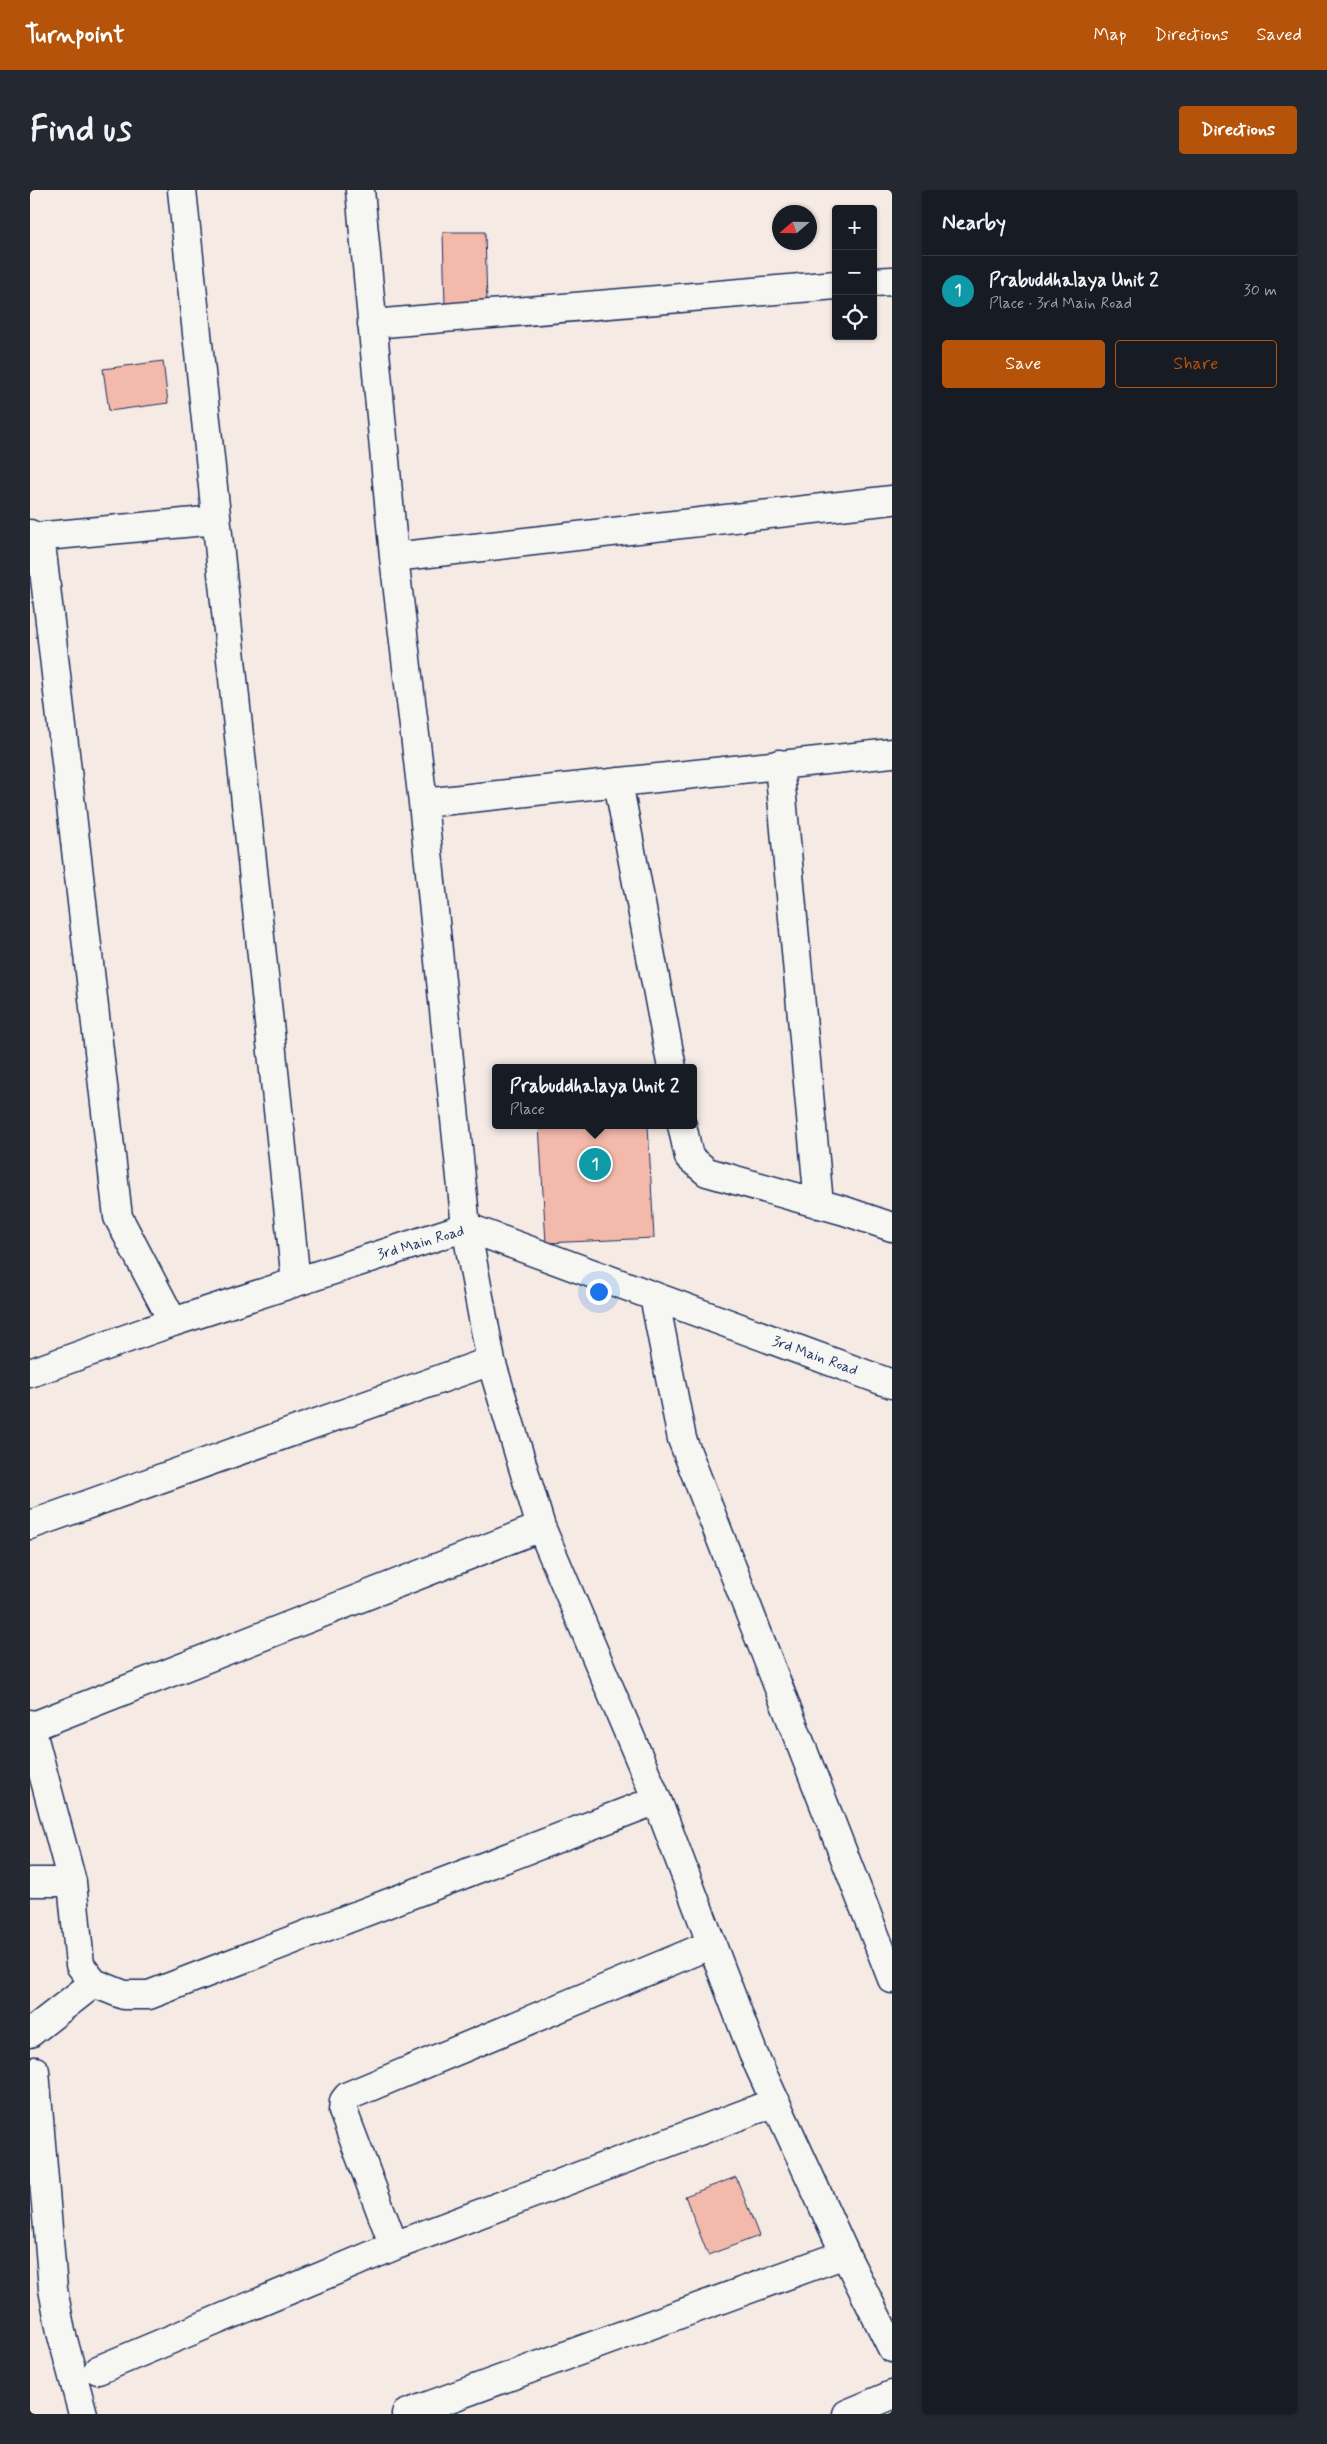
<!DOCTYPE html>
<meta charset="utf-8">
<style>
:root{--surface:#171b24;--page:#242831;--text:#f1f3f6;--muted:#9ea1a6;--line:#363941;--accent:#b45309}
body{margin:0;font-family:Mynerve,sans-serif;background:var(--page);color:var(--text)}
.controls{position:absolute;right:15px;top:15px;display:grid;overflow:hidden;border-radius:5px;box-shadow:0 1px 4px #0004}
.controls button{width:45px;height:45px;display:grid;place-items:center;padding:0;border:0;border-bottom:1px solid var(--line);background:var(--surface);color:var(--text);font:25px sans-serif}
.compass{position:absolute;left:742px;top:15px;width:45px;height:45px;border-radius:50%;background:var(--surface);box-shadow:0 1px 4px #0004;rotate:250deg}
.you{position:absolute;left:568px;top:1101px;width:18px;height:18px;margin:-12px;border:4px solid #fff;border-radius:50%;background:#1a73e8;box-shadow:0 0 0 8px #1a73e833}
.badge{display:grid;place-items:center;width:32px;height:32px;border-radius:50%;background:var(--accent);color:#fff;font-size:16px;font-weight:700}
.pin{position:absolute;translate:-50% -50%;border:2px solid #fff;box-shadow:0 1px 5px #0006}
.popup{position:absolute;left:462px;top:874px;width:205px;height:65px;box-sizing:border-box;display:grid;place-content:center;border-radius:5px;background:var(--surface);filter:drop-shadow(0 1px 4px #0005);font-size:16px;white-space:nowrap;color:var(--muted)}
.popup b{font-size:19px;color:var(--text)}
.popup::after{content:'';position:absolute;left:50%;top:100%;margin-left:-10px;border:10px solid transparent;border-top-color:var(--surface)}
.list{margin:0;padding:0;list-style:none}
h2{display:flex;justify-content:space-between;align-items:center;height:65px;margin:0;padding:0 20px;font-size:21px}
h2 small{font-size:16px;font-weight:400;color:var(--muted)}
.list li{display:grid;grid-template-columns:32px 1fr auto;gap:15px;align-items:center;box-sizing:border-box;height:70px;padding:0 20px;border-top:1px solid var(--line)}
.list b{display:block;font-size:19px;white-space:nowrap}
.list p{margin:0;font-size:16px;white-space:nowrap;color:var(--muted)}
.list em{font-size:16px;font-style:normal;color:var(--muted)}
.actions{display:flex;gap:10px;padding:15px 20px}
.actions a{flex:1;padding:11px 0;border:1px solid var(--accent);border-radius:5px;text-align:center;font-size:18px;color:var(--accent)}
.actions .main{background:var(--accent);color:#fff}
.icon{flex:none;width:28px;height:28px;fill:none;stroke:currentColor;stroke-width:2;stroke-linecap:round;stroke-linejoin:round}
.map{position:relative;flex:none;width:862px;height:2224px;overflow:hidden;border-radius:5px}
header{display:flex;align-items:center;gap:30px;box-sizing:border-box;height:70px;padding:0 25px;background:var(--accent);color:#fff}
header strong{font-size:24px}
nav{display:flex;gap:28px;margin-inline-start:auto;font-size:18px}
.intro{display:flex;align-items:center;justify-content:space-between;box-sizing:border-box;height:120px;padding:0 30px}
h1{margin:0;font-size:35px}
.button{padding:12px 22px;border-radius:5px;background:var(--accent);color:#fff;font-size:18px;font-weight:700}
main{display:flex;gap:30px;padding:0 30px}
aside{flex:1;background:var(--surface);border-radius:5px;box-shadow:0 1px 4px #0004}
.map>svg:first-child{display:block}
.building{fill:#f3b9ab;stroke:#1b2f5e}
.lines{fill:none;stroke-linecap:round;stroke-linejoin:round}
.minor-casing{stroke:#1b2f5e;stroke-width:31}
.minor{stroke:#f6f6f2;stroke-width:28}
.labels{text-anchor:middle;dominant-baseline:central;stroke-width:4;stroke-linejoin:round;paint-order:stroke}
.street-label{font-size:15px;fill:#1b2f5e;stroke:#f6f6f2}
</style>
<header>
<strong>Turnpoint</strong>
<nav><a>Map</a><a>Directions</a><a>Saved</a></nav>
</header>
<div class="intro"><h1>Find us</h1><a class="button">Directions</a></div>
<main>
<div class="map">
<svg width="862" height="2224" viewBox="0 0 862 2224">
<rect width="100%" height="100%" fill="#f5eae4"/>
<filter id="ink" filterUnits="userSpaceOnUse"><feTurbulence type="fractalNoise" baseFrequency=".02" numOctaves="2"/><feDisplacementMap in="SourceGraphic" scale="10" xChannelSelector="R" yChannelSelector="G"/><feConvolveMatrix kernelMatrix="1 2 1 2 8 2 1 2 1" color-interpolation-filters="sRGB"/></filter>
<g filter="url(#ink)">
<!-- building -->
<path class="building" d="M413 42H455L457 115 415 116Z
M133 171 138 213 79 221 73 179Z
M509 935H618L624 1048 516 1053Z
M706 1987 729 2046 678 2065 655 2006Z"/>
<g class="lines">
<defs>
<path id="minor" d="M152 0 266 1092
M330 0 364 367 393 613 436 1037 461 1171 511 1337 627 1610 723 1863 815 2064 862 2158
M843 92 862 91
M342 134 806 95
M0 344 5 347 12 362 88 1027 143 1132
M5 347 186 330
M364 367 862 310
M749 574 789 1014
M588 592 642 878
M393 613 862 563
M652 935 659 967 677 982 815 1021 862 1037
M624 1106 652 1249 862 1789
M0 1183 143 1132 436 1037 862 1194
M0 1335 461 1171
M0 1534 42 1692 50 1775 64 1793 94 1805H119L627 1610
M1 1537 511 1337
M0 1692H42
M0 1843 64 1793
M5 1881 23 2099 31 2142 53 2224
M364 2056 313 1921 314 1911 318 1906 682 1754
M68 2180 364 2056 746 1912
M376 2224 815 2064
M817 2224 862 2205"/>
</defs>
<!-- minor casing -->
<use href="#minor" class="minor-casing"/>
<!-- minor -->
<use href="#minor" class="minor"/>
</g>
</g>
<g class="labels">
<!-- street labels -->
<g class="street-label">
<text transform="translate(391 1053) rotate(-16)">3rd Main Road</text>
<text transform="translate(785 1166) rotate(20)">3rd Main Road</text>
</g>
</g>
</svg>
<div class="controls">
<button>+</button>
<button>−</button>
<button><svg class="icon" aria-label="locate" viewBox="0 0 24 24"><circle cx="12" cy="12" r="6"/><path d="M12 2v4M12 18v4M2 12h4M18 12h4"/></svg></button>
</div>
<svg class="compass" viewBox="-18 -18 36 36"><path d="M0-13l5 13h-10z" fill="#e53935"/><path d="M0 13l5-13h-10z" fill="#9ea1a6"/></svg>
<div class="you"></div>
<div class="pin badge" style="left:565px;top:974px;background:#0f9aa8">1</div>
<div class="popup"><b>Prabuddhalaya Unit 2</b>Place</div>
</div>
<aside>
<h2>Nearby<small></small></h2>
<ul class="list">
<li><span class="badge" style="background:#0f9aa8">1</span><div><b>Prabuddhalaya Unit 2</b><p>Place · 3rd Main Road</p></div><em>30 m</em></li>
</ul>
<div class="actions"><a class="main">Save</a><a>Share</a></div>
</aside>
</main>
